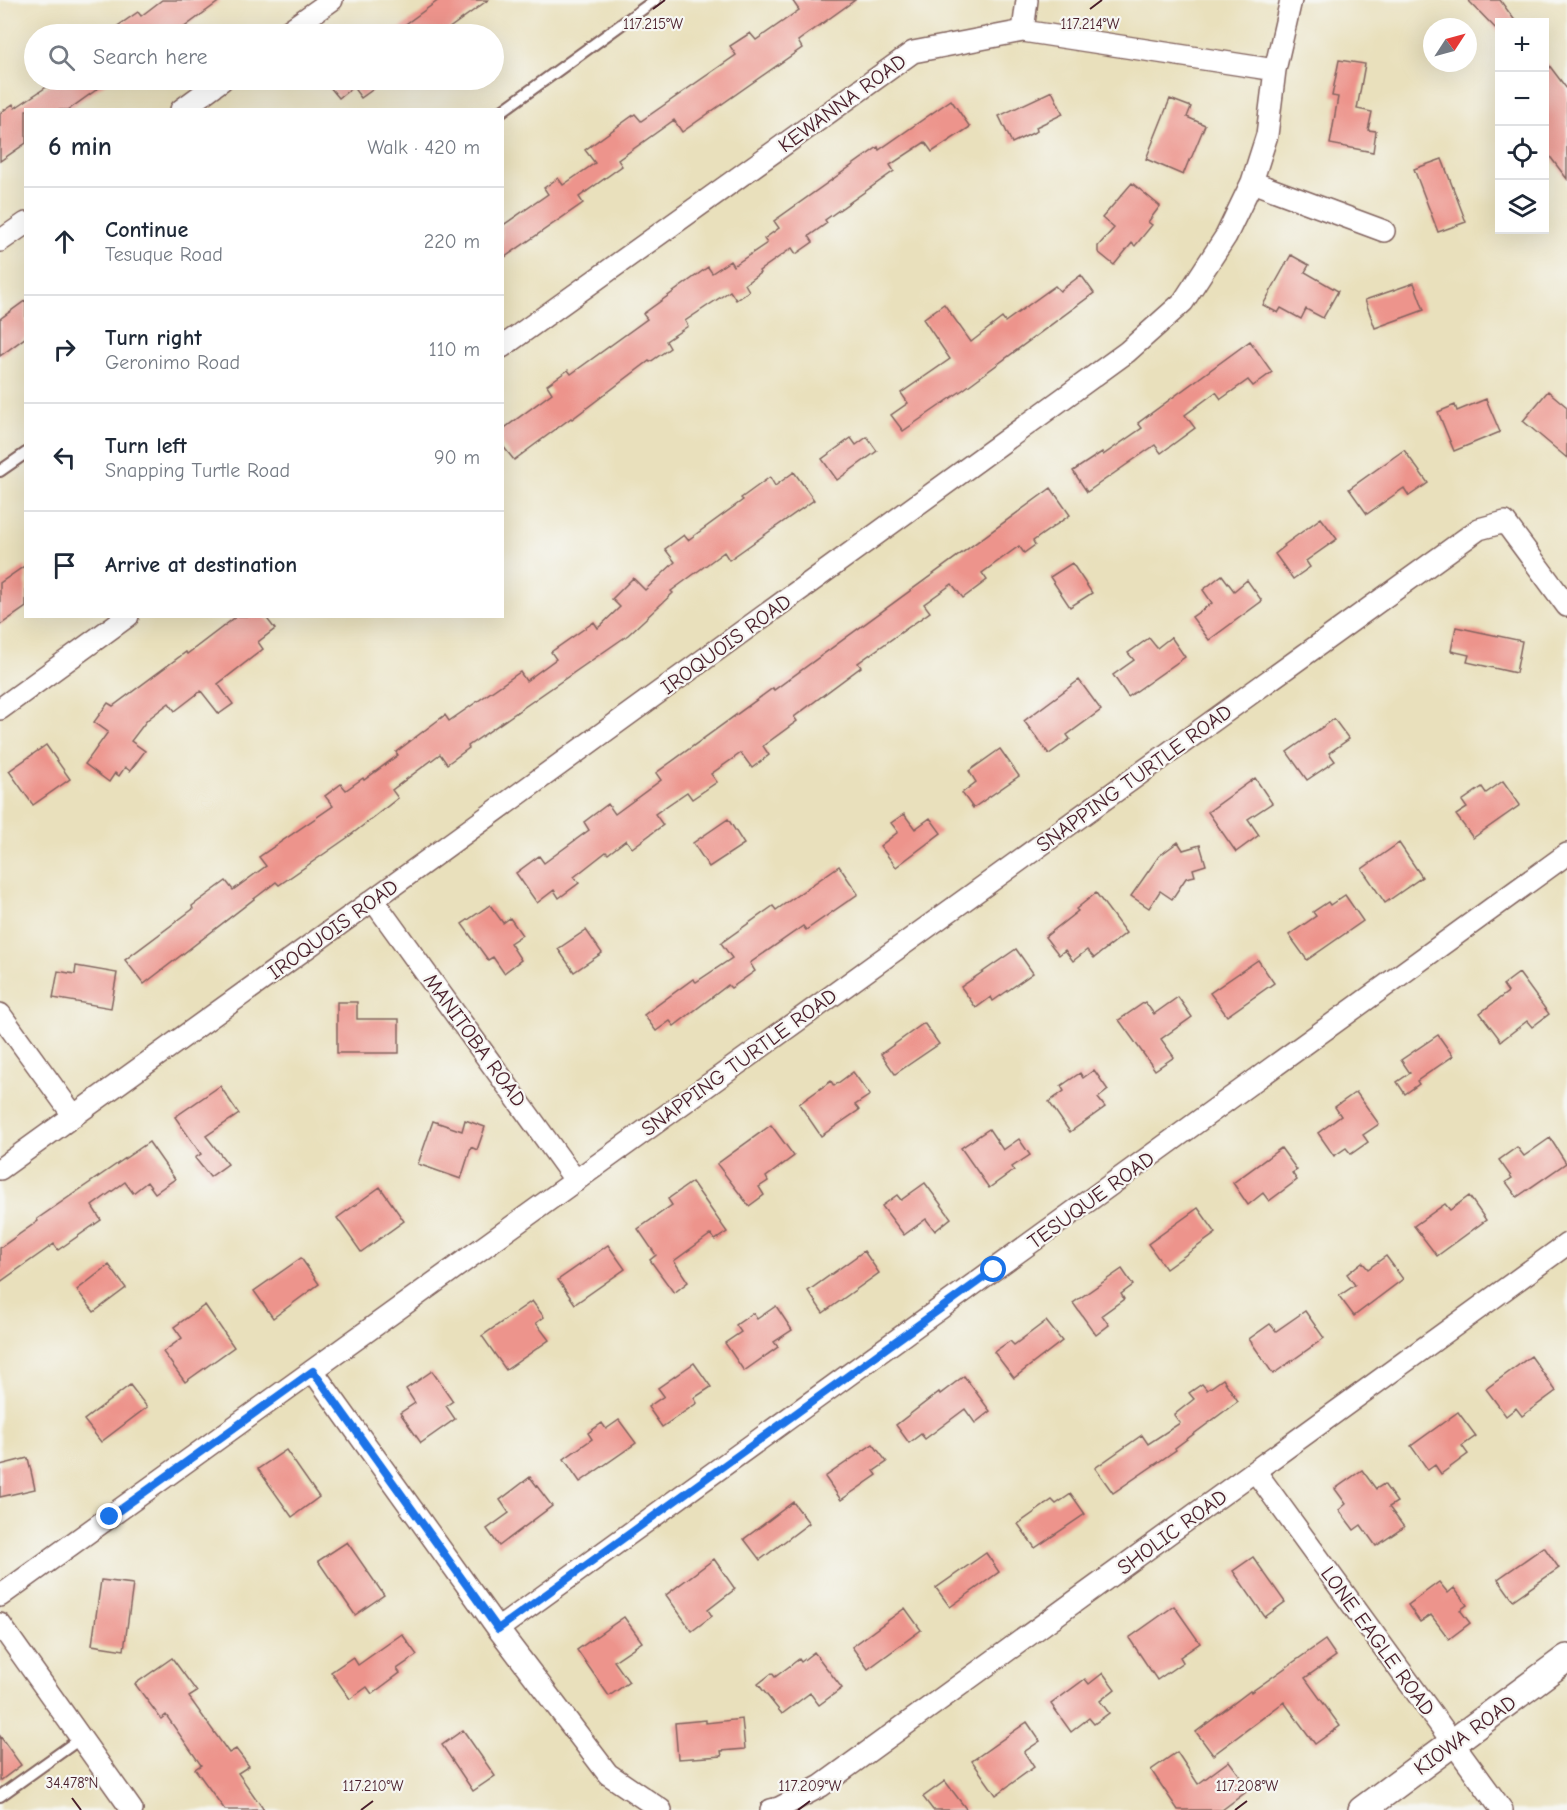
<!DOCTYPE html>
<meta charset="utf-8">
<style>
:root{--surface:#fff;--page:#f2f2f3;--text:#1f2937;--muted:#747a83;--line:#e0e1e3}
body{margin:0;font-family:"Comic Neue",sans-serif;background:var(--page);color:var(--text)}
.controls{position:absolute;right:18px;top:18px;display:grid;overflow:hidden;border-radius:0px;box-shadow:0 6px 24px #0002}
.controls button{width:54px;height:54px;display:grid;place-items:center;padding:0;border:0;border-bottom:2px solid var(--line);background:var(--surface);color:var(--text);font:30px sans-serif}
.compass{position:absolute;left:1423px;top:18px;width:54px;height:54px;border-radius:50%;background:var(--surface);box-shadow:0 6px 24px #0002;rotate:54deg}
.stop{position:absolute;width:18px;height:18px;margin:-14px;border:4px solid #1a73e8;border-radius:50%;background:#fff}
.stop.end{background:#1a73e8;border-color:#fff;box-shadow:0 2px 6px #0008}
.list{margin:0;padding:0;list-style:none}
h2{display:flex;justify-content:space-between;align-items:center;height:78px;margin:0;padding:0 24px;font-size:26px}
h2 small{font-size:20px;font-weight:400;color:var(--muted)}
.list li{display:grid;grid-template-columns:39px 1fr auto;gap:18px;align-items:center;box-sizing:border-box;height:108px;padding:0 24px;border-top:2px solid var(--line)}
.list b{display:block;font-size:22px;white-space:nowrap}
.list p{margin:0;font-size:20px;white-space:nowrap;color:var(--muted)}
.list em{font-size:20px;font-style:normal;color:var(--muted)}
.icon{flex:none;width:33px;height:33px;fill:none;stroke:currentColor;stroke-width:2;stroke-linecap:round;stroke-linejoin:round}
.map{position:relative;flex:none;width:1567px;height:1810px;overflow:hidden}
.search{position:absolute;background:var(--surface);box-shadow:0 6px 24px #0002;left:24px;top:24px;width:480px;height:66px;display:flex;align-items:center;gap:15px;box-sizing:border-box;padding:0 21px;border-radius:33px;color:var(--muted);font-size:22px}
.panel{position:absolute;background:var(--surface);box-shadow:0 6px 24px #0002;left:24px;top:108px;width:480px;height:510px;border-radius:0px}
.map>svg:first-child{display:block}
.building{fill:#ed948c}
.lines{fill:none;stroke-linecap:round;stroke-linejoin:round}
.service-casing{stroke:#82635e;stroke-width:14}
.minor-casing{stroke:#82635e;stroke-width:24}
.tertiary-casing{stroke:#82635e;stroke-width:30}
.service{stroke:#fff;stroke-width:10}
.minor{stroke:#fff;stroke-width:21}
.tertiary{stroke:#fff;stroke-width:27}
.route{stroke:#1a73e8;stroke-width:8}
.ticks{fill:none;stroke:#4a1f2b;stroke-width:2}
.labels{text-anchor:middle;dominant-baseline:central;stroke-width:4.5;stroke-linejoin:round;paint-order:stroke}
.street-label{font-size:21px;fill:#4a1f2b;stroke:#f6f6f2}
.ticks-label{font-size:15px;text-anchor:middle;fill:#4a1f2b;stroke:#f6f6f2;stroke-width:4.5;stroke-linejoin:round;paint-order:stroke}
</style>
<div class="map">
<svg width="1567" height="1810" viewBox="0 0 1567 1810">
<rect width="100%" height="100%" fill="#f6f6f2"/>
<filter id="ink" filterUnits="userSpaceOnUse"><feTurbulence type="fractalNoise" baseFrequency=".0167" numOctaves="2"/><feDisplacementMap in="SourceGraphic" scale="12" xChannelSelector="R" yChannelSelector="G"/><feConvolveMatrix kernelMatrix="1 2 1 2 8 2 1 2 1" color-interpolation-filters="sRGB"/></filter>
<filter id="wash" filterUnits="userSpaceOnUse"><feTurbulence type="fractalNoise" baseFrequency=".008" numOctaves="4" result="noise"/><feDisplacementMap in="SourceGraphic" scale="24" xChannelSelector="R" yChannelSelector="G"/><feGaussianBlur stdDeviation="1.35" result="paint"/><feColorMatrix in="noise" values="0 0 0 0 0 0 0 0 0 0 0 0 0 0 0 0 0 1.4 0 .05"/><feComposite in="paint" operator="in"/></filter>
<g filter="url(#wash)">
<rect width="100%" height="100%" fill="#e9e0bc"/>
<g id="blocks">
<!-- building -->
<path class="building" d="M162 0H221L175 34H106L138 12 141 16Z
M439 0H488L441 34H392Z
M792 0H855L798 41 802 48 682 132 674 120 618 160 622 166 579 197 583 203 502 259V226L548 194 544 188 558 178 563 185 595 163 585 150 635 114 641 121 736 55 730 46 750 33 756 40 799 10Z
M1468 0H1500L1516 22H1500V33Z
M1339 60 1365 64 1357 109 1372 112 1368 130 1376 131 1373 152 1330 144 1338 97 1332 96Z
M1545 60 1567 89V179L1545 150Z
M57 80H110L68 110H26V143L0 161V113L13 104 15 108Z
M324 80H386L361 98 353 87 339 98Z
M1052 91 1063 114 1036 127 1037 131 1012 143 999 116Z
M1170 99 1191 107 1187 117 1205 125 1190 161 1189 160 1183 175 1146 159Z
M951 100 970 127 932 152 925 142 890 165 894 171 825 220 827 223 809 236 813 242 796 254 792 248 759 271 760 273 745 284 749 291 736 300 730 291 685 321 688 326 666 341 670 348 650 362 649 361 572 419 571 418 514 460 502 445V430L552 393 547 385 568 370 571 374 647 319 643 314 708 267 712 273 730 261 733 266 767 243 764 239 779 228 774 221 878 147 879 150Z
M1442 159 1466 222 1438 232 1414 169Z
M1132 183 1160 206 1148 222 1152 225 1135 246 1132 243 1114 265 1098 252V246L1114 228 1102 218Z
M1291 255 1309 265 1305 272 1338 291 1323 318 1306 309 1301 319 1281 308 1278 313 1263 305Z
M1081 275 1094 293 964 389 903 431 891 415 908 403 901 393 950 359 923 319 944 304 971 342 1002 318 1005 322 1055 286 1060 291Z
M1414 283 1424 310 1375 328 1365 300Z
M26 300V337L0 356V319Z
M1250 341 1272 372 1253 386 1248 380 1221 399 1216 392 1185 415 1195 428 1161 453 1155 445 1087 492 1073 471 1102 452 1103 455 1142 428 1138 423Z
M1548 391 1567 407V458L1523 421Z
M1486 399 1500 432 1454 451 1438 412 1455 405 1457 411Z
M867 437 877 451 837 480 822 459 851 438 856 445Z
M1404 450 1428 483 1409 496 1404 488 1367 514 1349 489Z
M794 472 814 500 729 560 724 552 671 591 673 593 628 635 468 746 469 748 447 764 440 754 392 790 398 798 347 838 279 885 276 882 144 984 125 960 193 909 192 906 226 881 233 890 266 866 259 857 333 806 325 796 341 784 346 790 363 778 364 780 398 755 396 752 445 715 449 721 520 672 526 681 556 659 551 652 594 622 598 628 620 607 612 599 633 578 645 590 675 562 665 549 684 535 688 540 743 500 741 498 770 477 775 486Z
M1051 488 1070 515 1033 541 1035 545 1024 553 1019 546 982 573 987 580 963 598 952 584 924 604 930 612 858 663 861 667 794 717 797 721 763 746 769 755 752 768 741 753 711 774 717 782 692 799 687 792 655 814 663 825 632 848 626 840 608 854 606 852 574 877 579 883 559 898 554 890 537 903 516 873 539 856 544 863 589 830 584 822 608 804 615 814 661 780 656 773 773 688 774 690Z
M1321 518 1337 539 1306 561 1310 567 1293 579 1275 554 1285 546 1284 545Z
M1072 563 1092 593 1070 607 1050 577Z
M26 565V607L0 625V583Z
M1222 575 1234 591 1247 580 1262 601 1209 640 1192 617 1212 603 1203 590Z
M237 616H265L275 629 258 642 263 649 218 684 233 704 219 714 201 691 175 711 169 703 147 720 131 741 145 751 130 771 125 767 119 776 115 773 109 782 85 764 108 732 94 722 108 703 113 706 186 652 187 654Z
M1456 627 1522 641 1516 673 1467 662 1469 655 1451 651Z
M1171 637 1185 657 1128 697 1113 675 1134 660 1128 653 1149 638 1157 648Z
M1079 680 1101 710 1067 735 1070 739 1049 754 1024 721Z
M1334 719 1349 739 1329 753 1335 761 1307 780 1287 752Z
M46 745 70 779 33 805 9 771Z
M1000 749 1019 776 973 808 962 793 976 782 969 771Z
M1255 778 1272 803 1248 819 1259 835 1236 852 1208 812Z
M1503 781 1520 805 1473 838 1456 815 1467 808 1462 801 1482 787 1486 793Z
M904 814 915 829 930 818 941 833 896 867 880 846 898 832 891 823Z
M728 819 744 844 709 867 693 843Z
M1178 842 1183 850 1200 845 1206 865 1193 869 1195 876 1186 878 1172 899 1160 891 1149 908 1131 896 1159 856Z
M1399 843 1422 877 1385 903 1362 869Z
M839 866 858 894 806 930 803 926 750 963 755 971 731 988 728 985 674 1026 670 1021 656 1031 644 1015 693 979 696 982 732 958 721 943 773 906 776 910Z
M1096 893 1126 933 1094 958 1087 950 1073 961 1065 950 1059 955 1045 937 1078 911 1076 909Z
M1345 895 1363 921 1307 960 1289 935 1316 916 1313 912 1328 902 1330 905Z
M490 905 503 923 510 918 522 935 510 943 521 960 504 973 493 957 488 960 462 924Z
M586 930 602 953 574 972 558 949Z
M1016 949 1033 973 993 1001 991 997 976 1008 961 987Z
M1258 960 1274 983 1227 1016 1210 993Z
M76 966 117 973 111 1008 53 998 58 971 75 974Z
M1519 973 1549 1014 1532 1027 1527 1021 1501 1041 1480 1013 1508 992 1503 985Z
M1178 997 1192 1017 1161 1039 1174 1057 1155 1070 1119 1020 1145 1002 1154 1014Z
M337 1002H357V1019H399V1053H337Z
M924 1023 939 1044 895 1074 881 1054Z
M1438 1035 1453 1056 1417 1081 1419 1084 1405 1094 1397 1082 1410 1073 1401 1060Z
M1094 1070 1108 1090 1098 1098 1105 1107 1070 1132 1049 1102 1064 1091 1061 1086 1080 1073 1083 1078Z
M853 1072 870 1095 855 1105 859 1110 821 1136 799 1104 831 1081 834 1086Z
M220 1086 239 1114 206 1136 228 1164 210 1177 195 1158 201 1154 175 1117Z
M1356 1092 1379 1124 1363 1135 1368 1142 1351 1154 1346 1148 1334 1156 1318 1133 1341 1116 1335 1107Z
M465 1120 485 1127 477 1150 471 1147 461 1179 418 1164 433 1121 462 1131Z
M771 1125 794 1156 766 1177 768 1181 759 1187 764 1195 749 1206 717 1164Z
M989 1129 1003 1150 1019 1139 1030 1155 1012 1167 1014 1170 989 1188 961 1148Z
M1550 1138 1566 1163 1517 1197 1506 1182 1512 1178 1499 1160 1517 1147 1524 1156Z
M149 1142 175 1179 155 1193 147 1182 133 1193 125 1182 92 1206 101 1220 58 1250 54 1244 0 1282V1248L38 1221 37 1219Z
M1281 1148 1297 1170 1292 1173 1297 1180 1269 1201 1263 1193 1248 1205 1233 1183Z
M692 1182 727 1232 715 1240 711 1234 674 1261 688 1282 674 1293 650 1260 656 1255 638 1229 672 1205 668 1199Z
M925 1183 951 1218 935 1231 926 1219 904 1235 882 1206 897 1195 901 1200Z
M380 1187 404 1221 361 1252 337 1218Z
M1469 1196 1486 1220 1437 1256 1414 1226 1445 1204 1450 1210Z
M1198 1208 1216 1233 1166 1269 1148 1244Z
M608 1245 625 1269 575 1304 558 1280Z
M864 1251 879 1273 823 1313 808 1291Z
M1386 1256 1403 1279 1354 1316 1339 1296 1355 1285 1347 1274 1362 1262 1368 1269Z
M301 1258 319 1284 273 1318 254 1291Z
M109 1265 126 1288 94 1312 77 1290Z
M1122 1269 1133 1285 1121 1294 1124 1299 1102 1315 1109 1325 1096 1335 1073 1303Z
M532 1301 544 1317 536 1323 549 1340 506 1370 482 1336Z
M205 1305 234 1347 185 1382 163 1352 182 1338 174 1327Z
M776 1306 792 1330 774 1342 778 1347 744 1371 725 1343 741 1332 736 1325 753 1313 757 1319Z
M1305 1311 1324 1338 1273 1374 1249 1339 1270 1324 1276 1331Z
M1046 1321 1062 1341 1014 1378 994 1352 1010 1341 1014 1345Z
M1531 1356 1556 1391 1522 1416 1516 1408 1506 1416 1486 1389Z
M694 1363 711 1387 694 1398 697 1403 662 1427 648 1407 664 1396 658 1388Z
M432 1371 453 1401 446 1406 455 1419 421 1443 400 1413 415 1403 406 1389Z
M964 1376 990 1411 975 1423 965 1409 925 1439 921 1434 909 1443 896 1425 939 1392 940 1394Z
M1223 1379 1238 1401 1175 1448 1176 1450 1113 1493 1095 1468 1142 1435 1148 1444 1180 1423 1174 1415 1194 1399 1189 1393 1202 1384 1207 1390Z
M130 1385 147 1407 101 1442 84 1420Z
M1458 1412 1476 1436 1462 1446 1468 1454 1441 1474 1435 1465 1428 1470 1411 1446Z
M619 1420 636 1443 580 1482 564 1459 592 1439 588 1433 602 1423 606 1429Z
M873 1444 887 1462 874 1471 877 1475 841 1500 825 1477Z
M286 1450 319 1497 292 1517 258 1469Z
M28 1458 35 1489 0 1497V1465Z
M1362 1470 1376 1489 1384 1484 1397 1502 1389 1507 1404 1527 1376 1546 1361 1525 1354 1530 1339 1510 1346 1504 1335 1489Z
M530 1477 552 1506 499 1546 487 1529 509 1513 500 1500Z
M1071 1494 1085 1514 1035 1548 1018 1524 1052 1500 1056 1504Z
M793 1502 809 1523 760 1560 744 1539Z
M347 1542 384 1595 355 1615 318 1561Z
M1544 1547 1559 1568 1513 1600 1498 1579Z
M986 1553 999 1572 950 1607 936 1588Z
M1253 1557 1285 1602 1265 1617 1233 1571Z
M714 1559 735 1589 708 1610 712 1616 692 1631 666 1595Z
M101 1580 133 1584 124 1650 92 1645Z
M1439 1582 1448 1593 1454 1588 1467 1605 1460 1610 1470 1623 1449 1639 1431 1615 1420 1622 1408 1605Z
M1174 1606 1200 1643 1180 1657 1183 1662 1157 1680 1129 1638Z
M905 1608 921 1630 868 1669 852 1647Z
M624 1617 642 1642 614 1661 629 1682 609 1696 577 1650Z
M402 1634 417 1655 397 1669 400 1673 372 1694 367 1687 350 1699 331 1672 353 1657 358 1665Z
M1325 1640 1336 1656 1305 1678 1340 1726 1315 1744 1284 1702 1213 1755 1196 1732 1250 1691 1251 1692Z
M814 1652 842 1688 819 1705 810 1693 782 1714 758 1684 772 1673 775 1677 799 1659 801 1662Z
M172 1658 197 1692 189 1697 229 1753 236 1749 249 1766 238 1773 264 1810H225L195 1769 201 1765 166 1715 161 1719 135 1684Z
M1103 1673 1115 1689 1100 1701 1109 1713 1094 1724 1089 1718 1071 1732 1051 1704 1085 1679 1089 1684Z
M742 1719 745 1749 721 1751 722 1756 678 1759 675 1723 706 1720V1723Z
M1027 1722 1040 1741 1024 1752 1034 1767 996 1795 972 1761Z
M463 1730 495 1776 473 1791 442 1745Z
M0 1736 21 1765 0 1781Z
M1177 1752 1198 1784 1229 1761 1250 1789 1222 1810H1178L1151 1770Z
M945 1781 967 1810H933L923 1797Z"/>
</g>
</g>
<g filter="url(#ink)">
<use href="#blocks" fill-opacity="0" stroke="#82635e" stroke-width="1.5"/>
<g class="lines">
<defs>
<path id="service" d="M502 111 655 0
M0 471 26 453
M0 1796 81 1738"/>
<path id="minor" d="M1023 31 1027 0
M284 34 332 0
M181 110 222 80
M1252 182 1384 231
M0 241 26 223
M502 347 913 52 1023 31 1275 70
M0 709 128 616
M373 900 576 1181
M0 1014 74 1116
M0 1169 373 900 1127 352 1183 302 1226 236 1252 182 1267 135 1275 70 1291 0
M313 1371 498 1629 608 1774 661 1810
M1255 1471 1502 1810
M0 1596 1479 529 1505 522 1567 606
M0 1624 132 1810
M498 1629 1567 854
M771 1810 779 1808 821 1786 1567 1244"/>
<path id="tertiary" d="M1362 1810 1567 1658"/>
</defs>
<!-- service casing -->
<use href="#service" class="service-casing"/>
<!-- minor casing -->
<use href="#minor" class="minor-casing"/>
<!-- tertiary casing -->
<use href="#tertiary" class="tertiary-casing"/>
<!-- service -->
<use href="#service" class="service"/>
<!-- minor -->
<use href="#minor" class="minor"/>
<!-- tertiary -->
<use href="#tertiary" class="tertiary"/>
</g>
</g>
<g class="lines" filter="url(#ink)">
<!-- route -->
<path class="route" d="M110 1517 313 1371 498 1629 994 1270"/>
</g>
<!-- ticks -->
<path class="ticks" d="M653 9 665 0M1090 9 1102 0M72 1798 81 1810M361 1810 373 1801M798 1810 810 1801M1235 1810 1247 1801"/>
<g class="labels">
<!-- street labels -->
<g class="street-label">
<text transform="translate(842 103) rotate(-36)">KEWANNA ROAD</text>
<text transform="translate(726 644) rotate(-36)">IROQUOIS ROAD</text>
<text transform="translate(1134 778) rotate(-36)">SNAPPING TURTLE ROAD</text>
<text transform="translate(333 929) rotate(-36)">IROQUOIS ROAD</text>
<text transform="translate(475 1040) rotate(54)">MANITOBA ROAD</text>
<text transform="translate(739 1062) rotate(-36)">SNAPPING TURTLE ROAD</text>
<text transform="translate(1091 1200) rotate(-36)">TESUQUE ROAD</text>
<text transform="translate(1172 1532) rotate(-36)">SHOLIC ROAD</text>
<text transform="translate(1378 1641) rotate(54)">LONE EAGLE ROAD</text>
<text transform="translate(1465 1735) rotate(-36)">KIOWA ROAD</text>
</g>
</g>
<g class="ticks-label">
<text x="653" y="29">117.215°W</text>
<text x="1090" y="29">117.214°W</text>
<text x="72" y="1788">34.478°N</text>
<text x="373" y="1791">117.210°W</text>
<text x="810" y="1791">117.209°W</text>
<text x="1247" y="1791">117.208°W</text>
</g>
</svg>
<div class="controls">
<button>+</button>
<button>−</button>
<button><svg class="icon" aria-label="locate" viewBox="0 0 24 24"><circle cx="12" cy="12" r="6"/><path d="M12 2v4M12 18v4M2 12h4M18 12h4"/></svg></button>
<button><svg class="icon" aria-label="layers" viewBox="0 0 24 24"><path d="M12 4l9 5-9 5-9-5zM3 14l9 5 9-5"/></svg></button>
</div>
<svg class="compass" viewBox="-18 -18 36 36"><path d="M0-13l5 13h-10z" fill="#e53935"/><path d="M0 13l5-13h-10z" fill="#747a83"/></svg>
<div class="stop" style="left:994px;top:1270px"></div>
<div class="stop end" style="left:110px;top:1517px"></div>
<div class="search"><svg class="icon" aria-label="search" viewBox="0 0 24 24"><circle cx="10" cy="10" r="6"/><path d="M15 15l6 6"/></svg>Search here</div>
<section class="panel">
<h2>6 min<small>Walk · 420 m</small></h2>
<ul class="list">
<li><svg class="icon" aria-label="ahead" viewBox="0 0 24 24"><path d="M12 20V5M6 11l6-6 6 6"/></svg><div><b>Continue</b><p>Tesuque Road</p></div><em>220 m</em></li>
<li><svg class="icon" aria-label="right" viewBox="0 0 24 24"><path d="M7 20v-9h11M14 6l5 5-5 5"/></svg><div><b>Turn right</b><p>Geronimo Road</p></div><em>110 m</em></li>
<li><svg class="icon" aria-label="left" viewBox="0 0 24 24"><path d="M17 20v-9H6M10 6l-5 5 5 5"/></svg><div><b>Turn left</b><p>Snapping Turtle Road</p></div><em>90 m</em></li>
<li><svg class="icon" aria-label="arrive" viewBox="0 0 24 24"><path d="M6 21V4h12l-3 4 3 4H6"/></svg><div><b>Arrive at destination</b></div></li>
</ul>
</section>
</div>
